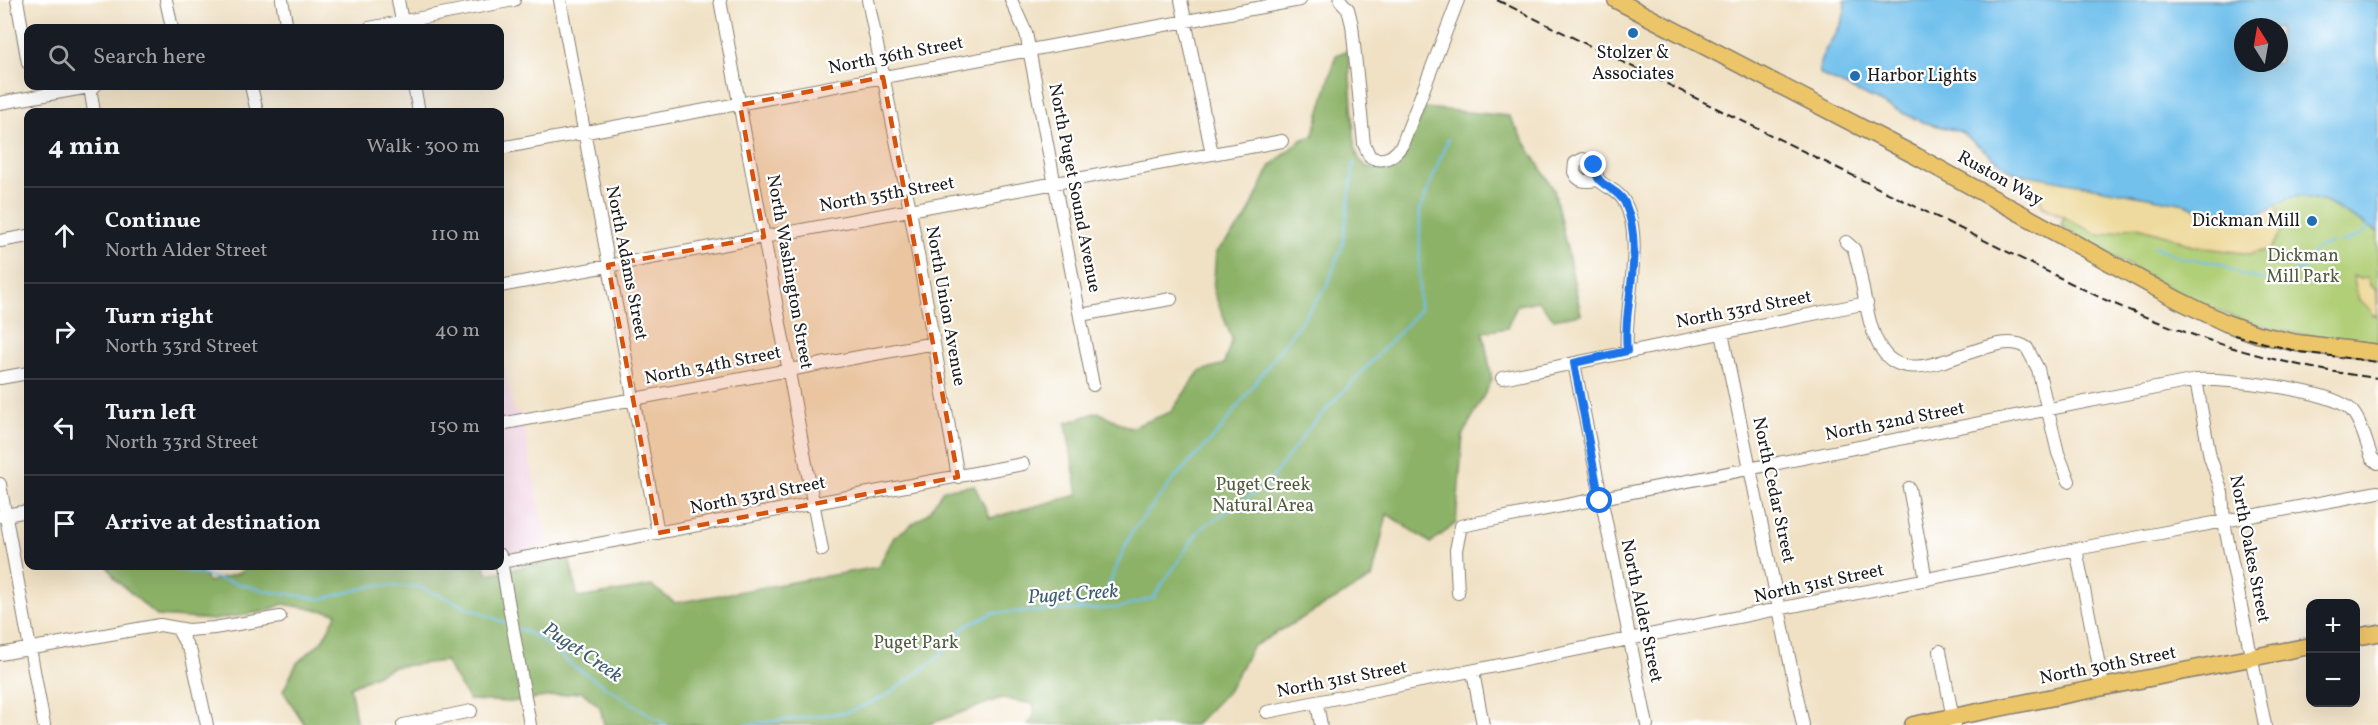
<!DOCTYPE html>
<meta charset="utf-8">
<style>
:root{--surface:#171b24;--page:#242831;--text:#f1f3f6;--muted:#9ea1a6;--line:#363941}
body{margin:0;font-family:Vollkorn,serif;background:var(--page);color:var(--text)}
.controls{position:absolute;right:18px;bottom:18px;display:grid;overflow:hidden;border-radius:12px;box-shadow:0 6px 24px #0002}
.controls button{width:54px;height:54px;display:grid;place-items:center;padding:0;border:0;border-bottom:2px solid var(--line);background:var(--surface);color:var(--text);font:30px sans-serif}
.compass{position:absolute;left:2234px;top:18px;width:54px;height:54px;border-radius:50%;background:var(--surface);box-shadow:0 6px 24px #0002;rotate:349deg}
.stop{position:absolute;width:18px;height:18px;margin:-14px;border:4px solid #1a73e8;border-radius:50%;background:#fff}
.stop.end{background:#1a73e8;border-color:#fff;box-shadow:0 2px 6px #0008}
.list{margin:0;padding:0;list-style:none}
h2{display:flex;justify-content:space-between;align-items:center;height:78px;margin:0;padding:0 24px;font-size:26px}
h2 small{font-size:20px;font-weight:400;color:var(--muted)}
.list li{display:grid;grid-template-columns:39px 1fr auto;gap:18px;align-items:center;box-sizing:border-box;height:96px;padding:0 24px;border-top:2px solid var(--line)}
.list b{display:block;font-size:22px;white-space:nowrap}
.list p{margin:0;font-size:20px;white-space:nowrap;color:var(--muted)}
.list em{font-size:20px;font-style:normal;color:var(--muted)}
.icon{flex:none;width:33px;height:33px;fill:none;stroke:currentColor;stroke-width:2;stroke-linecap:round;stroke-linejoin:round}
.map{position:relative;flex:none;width:2378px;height:725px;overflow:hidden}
.search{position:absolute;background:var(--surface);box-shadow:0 6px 24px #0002;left:24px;top:24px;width:480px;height:66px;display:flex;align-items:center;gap:15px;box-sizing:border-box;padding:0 21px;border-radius:12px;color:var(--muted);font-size:22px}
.panel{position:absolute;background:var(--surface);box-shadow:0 6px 24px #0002;left:24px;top:108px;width:480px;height:462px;border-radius:12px}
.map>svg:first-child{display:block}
.built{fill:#f1d0e3}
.green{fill:#b1cf77;stroke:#66764a;stroke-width:1.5}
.forest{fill:#8cb268;stroke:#546742;stroke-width:1.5}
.sand{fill:#eeda9e;stroke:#857b5d;stroke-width:1.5}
.water{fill:#72c1ed;stroke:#476e84;stroke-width:1.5;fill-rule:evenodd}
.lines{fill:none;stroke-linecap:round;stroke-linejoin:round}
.stream{stroke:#72c1ed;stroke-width:2}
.minor-casing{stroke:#867e70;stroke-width:14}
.major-casing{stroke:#867e70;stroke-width:19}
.minor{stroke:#fff;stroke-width:12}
.major{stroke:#edc569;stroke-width:16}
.rail{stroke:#1c1c1c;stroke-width:2;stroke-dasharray:9 4.5;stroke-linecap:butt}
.route{stroke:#1a73e8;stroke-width:8}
.marked{fill:#d4530e;fill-opacity:0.2;stroke:#d4530e;stroke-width:4.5;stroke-dasharray:12 8;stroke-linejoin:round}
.poi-dot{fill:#1f6fb2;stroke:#fff;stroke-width:2}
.labels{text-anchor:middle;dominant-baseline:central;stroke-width:4.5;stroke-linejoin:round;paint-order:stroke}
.poi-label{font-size:18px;fill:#1c1c1c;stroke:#fff}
.street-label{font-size:18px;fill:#1c1c1c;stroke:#fff}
.park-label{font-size:18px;fill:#505b3c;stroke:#fff}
.water-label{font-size:20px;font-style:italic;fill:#3e5e70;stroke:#fff}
</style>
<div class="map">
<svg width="2378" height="725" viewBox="0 0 2378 725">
<rect width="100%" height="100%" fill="#fff"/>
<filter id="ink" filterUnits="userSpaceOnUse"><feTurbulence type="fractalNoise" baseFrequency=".0167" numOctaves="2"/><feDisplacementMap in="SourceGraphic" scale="12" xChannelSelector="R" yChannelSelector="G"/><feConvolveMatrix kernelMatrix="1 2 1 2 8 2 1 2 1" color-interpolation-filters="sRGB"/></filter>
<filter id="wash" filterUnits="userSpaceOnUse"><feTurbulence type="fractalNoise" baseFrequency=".008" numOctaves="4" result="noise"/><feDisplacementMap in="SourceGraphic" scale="24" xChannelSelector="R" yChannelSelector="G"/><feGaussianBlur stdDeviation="1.35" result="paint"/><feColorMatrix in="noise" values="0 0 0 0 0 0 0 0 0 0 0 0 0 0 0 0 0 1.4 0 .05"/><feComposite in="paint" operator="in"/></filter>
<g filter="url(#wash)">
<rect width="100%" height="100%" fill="#f0e1c4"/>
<!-- built -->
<path class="built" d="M500 357H502L514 413 521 412 547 546 512 553 504 546 506 533 500 502Z"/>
<!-- green -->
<path class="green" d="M2074 184 2235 213 2246 211 2253 214C2264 209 2276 202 2287 198 2319 188 2353 217 2378 232V344C2339 339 2299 336 2261 326 2189 306 2125 262 2061 226Z"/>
<!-- forest -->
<path class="forest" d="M1348 50 1355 147 1359 159 1367 167 1383 170 1404 158 1425 108 1509 116 1554 190 1581 314 1554 319 1538 301 1517 305 1507 328 1483 332 1492 380 1463 435 1456 523 1431 543 1387 514 1372 578 1252 647 1229 690 1195 725H1028L1034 716V704L1001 698 927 725H604L600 707 582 692 510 702 469 700 445 661 393 667 350 687 357 725H305L283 691 297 663 322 641 337 613 283 604 267 611 214 620 157 616 116 580 107 566H195L209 582 239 573 248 566H485L487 574 569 558 578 598 652 586 675 603 878 567 894 537 928 513 943 490 974 485 990 518 1078 495 1066 423 1098 412 1130 428 1171 412 1199 372 1224 364 1232 339 1213 290 1216 252 1245 220 1270 167 1301 140 1313 136 1336 55Z"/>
<!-- sand -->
<path class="sand" d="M2022 173 2186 204 2204 212 2226 216 2245 212 2260 214 2276 203 2281 232 2270 249 2250 254 2192 246 2169 236 2134 226 2101 236 2042 206C2039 187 2029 187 2022 173Z
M2353 276 2361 279 2368 277 2370 285 2377 291 2378 315H2373L2370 309 2359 301Z"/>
<!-- water -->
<path class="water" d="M1844 0H2378V232L2326 202 2300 196 2289 198 2260 214H2253L2246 211 2226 216 2204 212 2186 204 2012 172 1961 132 1922 122 1821 75C1811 53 1852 28 1844 0ZM2243 27H2279V63H2243Z"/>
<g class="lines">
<!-- stream -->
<path class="stream" d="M2341 242C2353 239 2362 238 2369 226
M2154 246 2181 258 2218 263 2242 275 2263 280 2278 279 2305 268C2313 252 2311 248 2332 243
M165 566 272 592 322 599 376 585 419 587 506 623
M1078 608 1106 592 1131 533 1173 480 1221 429 1327 286 1343 243 1354 163
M517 628 539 638 573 666 666 725
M744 725 849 712 886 696 935 660 966 626 993 613 1118 608 1153 598 1200 529 1266 486 1310 427 1419 311 1420 210 1448 139"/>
</g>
</g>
<g filter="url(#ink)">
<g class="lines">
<defs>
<path id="minor" d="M17 0 28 63
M166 0 172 28
M282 0 287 28
M398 0 403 27
M560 0 658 533
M720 0 822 550
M868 0 910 210 958 477
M1011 0 1026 33 1093 385
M1181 0 1212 154
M1340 0 1348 9 1352 25 1364 144 1370 157C1384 163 1394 157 1402 145L1458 0
M369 28 514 0
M251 86 257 112
M414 86 419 112
M90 87 94 112
M0 103 95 86
M500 148 1300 0
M1598 180C1588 181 1579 184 1574 172L1575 163 1583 159 1593 163C1596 168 1596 176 1599 180 1606 188 1618 190 1624 201 1646 240 1623 308 1627 351
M0 241 28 236
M1846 242 1854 249 1856 257C1864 284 1866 327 1882 350 1913 398 1994 324 2027 348L2038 369 2058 453 2069 481
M500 286 1282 141
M1080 315 1171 299
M1722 333 1803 725
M1574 363 1647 725
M0 378 28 373
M1502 378 1867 303
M2196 380 2210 457 2222 492 2224 522 2265 725
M500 424 934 343
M0 484 44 725
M1909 488 1926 580
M0 516 28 511
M2076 549 2103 686
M500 555 530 725
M501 562 1023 464
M1458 593 1456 550 1461 526 2196 380C2224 378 2336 390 2352 411 2362 423 2366 443 2372 458L2378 463
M177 628 191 653 207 725
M1940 651 1954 724
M0 654 160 625 188 630 214 628 280 617
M1473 672 1483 725
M1317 704 1321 725
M1267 712 2076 549 2378 492
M403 725 471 711"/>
<path id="major" d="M1616 0 1916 156 2178 300 2226 323 2257 334 2297 343 2378 353
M2356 637 2378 633
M1913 725 2310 646"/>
</defs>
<!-- minor casing -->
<use href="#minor" class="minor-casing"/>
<!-- major casing -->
<use href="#major" class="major-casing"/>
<!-- minor -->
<use href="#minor" class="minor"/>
<!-- major -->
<use href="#major" class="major"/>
<!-- rail -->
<path class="rail" d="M1497 0 2101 298C2191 338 2280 367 2378 378
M2234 335 2300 352 2378 362"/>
</g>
</g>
<g class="lines" filter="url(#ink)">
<!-- route -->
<path class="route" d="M1594 165C1596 169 1596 175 1598 178 1603 187 1619 190 1625 203 1646 251 1622 303 1627 351L1574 363 1600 501"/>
</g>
<!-- marked area -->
<path class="marked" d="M883 77 958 477 658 533 608 265 764 237 740 105Z"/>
<!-- markers -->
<g class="poi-dot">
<circle cx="1633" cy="33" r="6"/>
<circle cx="1855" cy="76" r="6"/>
<circle cx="2312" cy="221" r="6"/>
</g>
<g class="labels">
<!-- poi labels -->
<g class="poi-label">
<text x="1633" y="53">Stolzer &amp;<tspan x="1633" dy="21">Associates</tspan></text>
<text x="1867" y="76" text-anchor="start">Harbor Lights</text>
<text x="2300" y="221" text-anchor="end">Dickman Mill</text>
</g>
<!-- street labels -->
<g class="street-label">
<text transform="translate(896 56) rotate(-11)">North 36th Street</text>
<text transform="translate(2000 179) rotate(29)">Ruston Way</text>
<text transform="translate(1074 188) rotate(79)">North Puget Sound Avenue</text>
<text transform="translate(887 195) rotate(-10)">North 35th Street</text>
<text transform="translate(626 263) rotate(79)">North Adams Street</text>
<text transform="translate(789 272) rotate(80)">North Washington Street</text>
<text transform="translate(945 306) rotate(80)">North Union Avenue</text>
<text transform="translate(1744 310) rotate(-11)">North 33rd Street</text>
<text transform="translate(713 366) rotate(-11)">North 34th Street</text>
<text transform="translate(1895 422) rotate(-11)">North 32nd Street</text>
<text transform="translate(1773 490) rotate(78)">North Cedar Street</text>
<text transform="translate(758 496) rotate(-11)">North 33rd Street</text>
<text transform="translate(2249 549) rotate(79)">North Oakes Street</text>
<text transform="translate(1819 584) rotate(-12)">North 31st Street</text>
<text transform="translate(1641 611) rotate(78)">North Alder Street</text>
<text transform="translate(2108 666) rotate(-11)">North 30th Street</text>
<text transform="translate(1342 680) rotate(-11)">North 31st Street</text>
</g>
<!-- park labels -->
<g class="park-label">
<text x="2303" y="256">Dickman<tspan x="2303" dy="21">Mill Park</tspan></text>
<text x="1263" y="485">Puget Creek<tspan x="1263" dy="21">Natural Area</tspan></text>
<text x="916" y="643">Puget Park</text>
</g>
<!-- water labels -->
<g class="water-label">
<text transform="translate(1073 595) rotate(-4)">Puget Creek</text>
<text transform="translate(582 653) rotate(34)">Puget Creek</text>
</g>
</g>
</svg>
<div class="controls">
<button>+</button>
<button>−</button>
</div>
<svg class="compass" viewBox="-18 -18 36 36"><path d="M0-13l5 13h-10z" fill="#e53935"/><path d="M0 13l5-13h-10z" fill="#9ea1a6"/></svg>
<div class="stop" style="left:1600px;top:501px"></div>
<div class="stop end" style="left:1594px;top:165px"></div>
<div class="search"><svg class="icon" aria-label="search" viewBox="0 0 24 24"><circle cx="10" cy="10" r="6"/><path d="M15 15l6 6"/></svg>Search here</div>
<section class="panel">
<h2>4 min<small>Walk · 300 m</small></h2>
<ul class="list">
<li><svg class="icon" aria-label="ahead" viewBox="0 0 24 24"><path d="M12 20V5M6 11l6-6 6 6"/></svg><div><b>Continue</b><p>North Alder Street</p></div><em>110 m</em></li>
<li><svg class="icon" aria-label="right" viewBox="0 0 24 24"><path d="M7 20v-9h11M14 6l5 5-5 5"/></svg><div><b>Turn right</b><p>North 33rd Street</p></div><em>40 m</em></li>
<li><svg class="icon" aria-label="left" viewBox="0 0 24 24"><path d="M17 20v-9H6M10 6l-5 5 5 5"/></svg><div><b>Turn left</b><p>North 33rd Street</p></div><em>150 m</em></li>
<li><svg class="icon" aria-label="arrive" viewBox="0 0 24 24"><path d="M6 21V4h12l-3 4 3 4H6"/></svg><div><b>Arrive at destination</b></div></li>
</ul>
</section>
</div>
